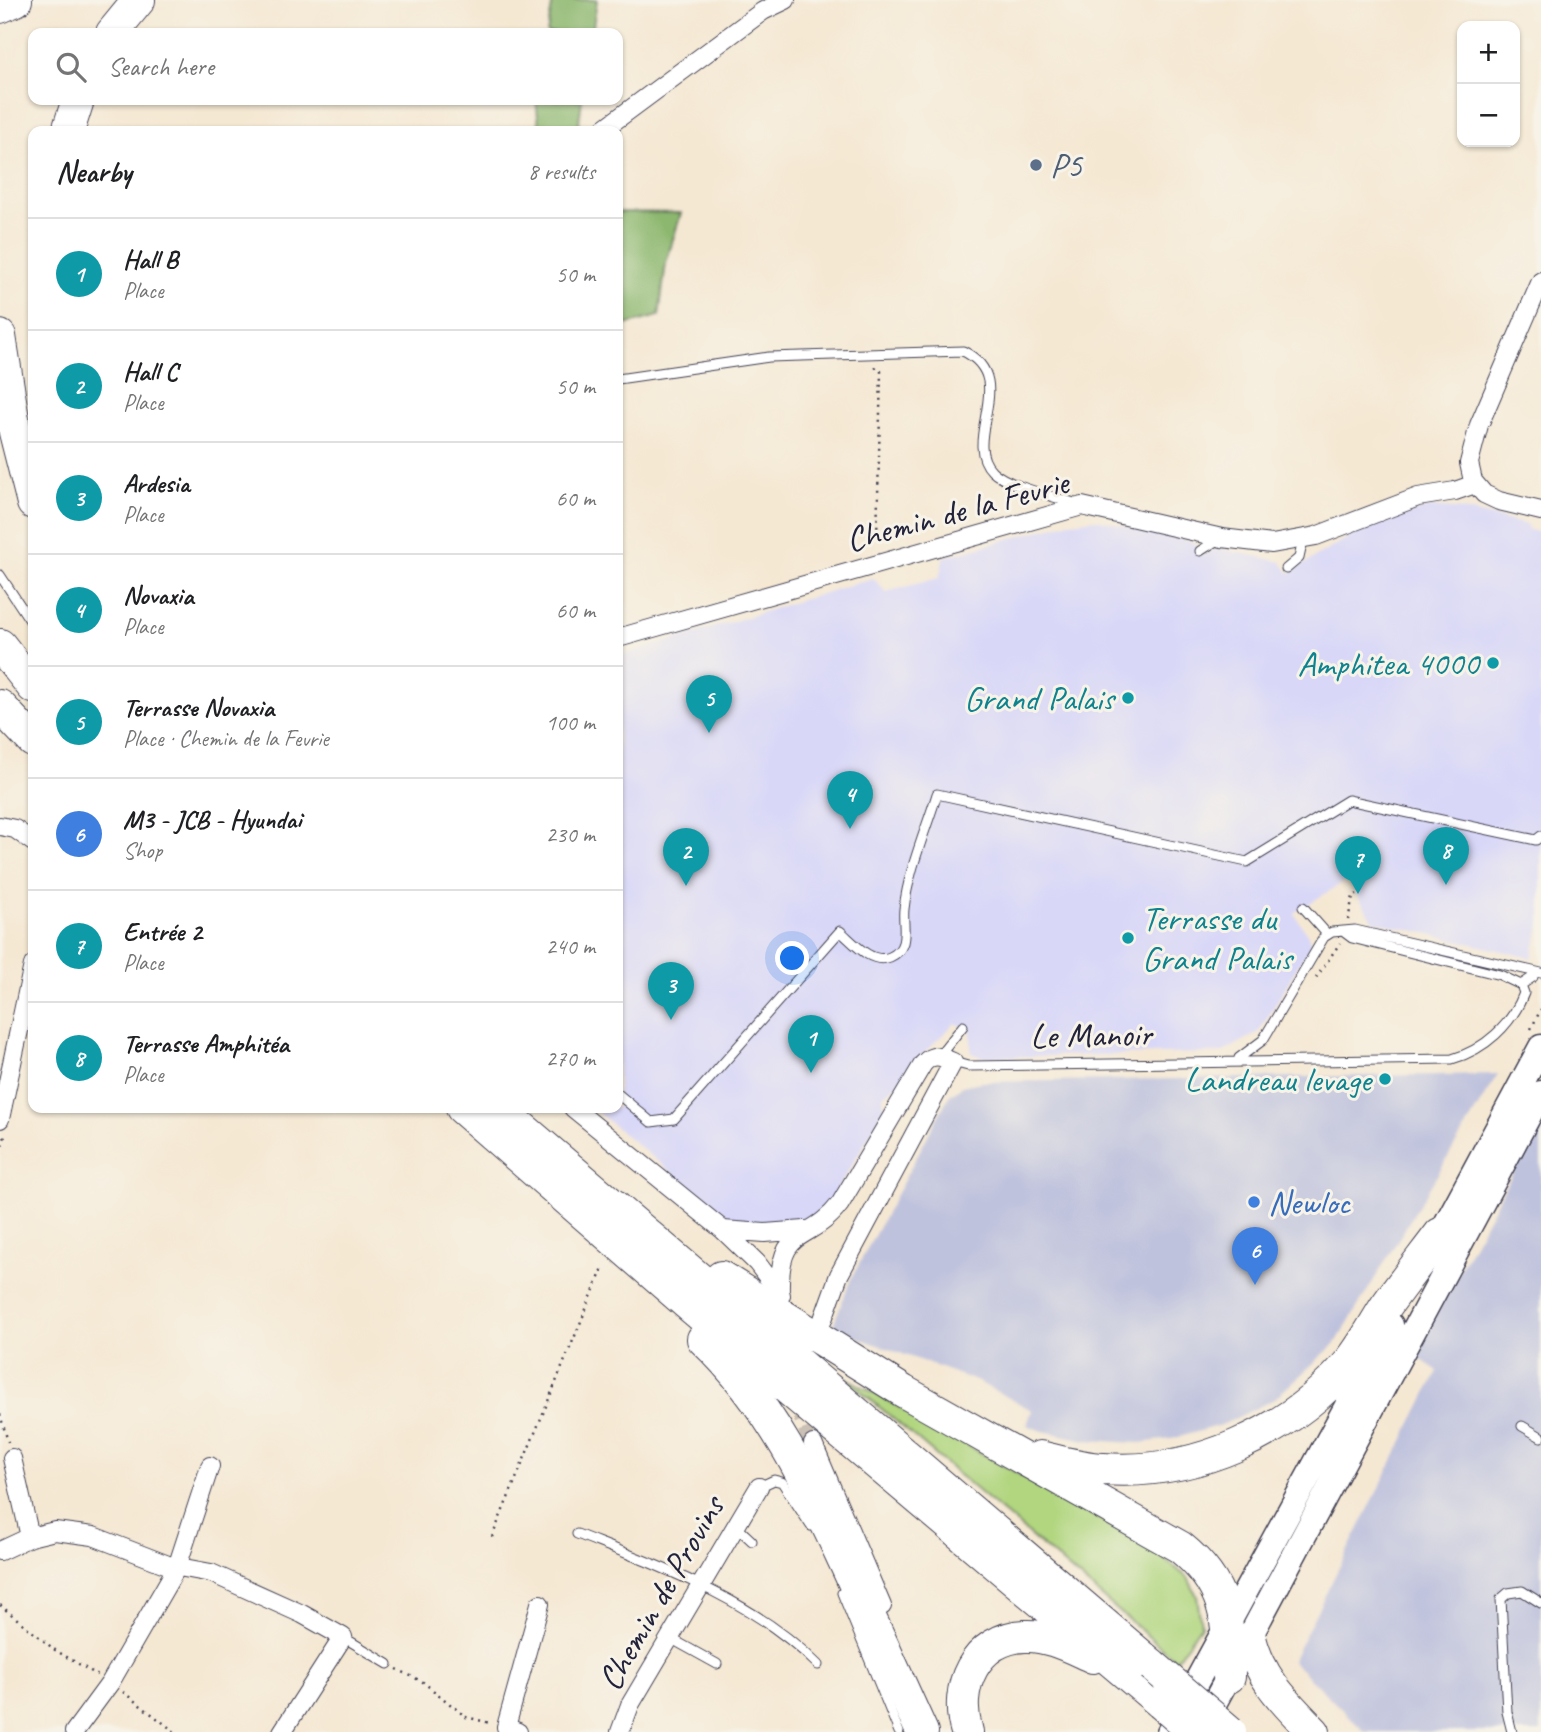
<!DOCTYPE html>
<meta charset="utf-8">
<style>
:root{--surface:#fff;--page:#f6f6f6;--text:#202124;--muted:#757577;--line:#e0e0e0;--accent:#d93025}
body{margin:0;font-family:Caveat,sans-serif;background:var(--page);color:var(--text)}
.controls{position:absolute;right:21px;top:21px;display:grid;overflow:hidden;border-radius:14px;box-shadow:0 2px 5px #0004}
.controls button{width:63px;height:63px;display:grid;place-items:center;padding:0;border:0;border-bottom:2px solid var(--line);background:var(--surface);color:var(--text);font:35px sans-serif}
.you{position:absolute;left:793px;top:959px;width:24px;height:24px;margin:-18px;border:5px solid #fff;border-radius:50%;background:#1a73e8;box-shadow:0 0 0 10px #1a73e833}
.badge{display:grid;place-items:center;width:46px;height:46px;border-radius:50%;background:var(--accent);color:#fff;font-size:23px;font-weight:700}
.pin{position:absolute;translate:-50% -58px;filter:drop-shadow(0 2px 4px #0008)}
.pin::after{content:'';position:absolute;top:37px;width:24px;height:21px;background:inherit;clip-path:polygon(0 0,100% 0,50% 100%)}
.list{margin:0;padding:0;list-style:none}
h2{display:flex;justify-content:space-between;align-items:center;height:91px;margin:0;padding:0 28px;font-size:30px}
h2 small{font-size:23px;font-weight:400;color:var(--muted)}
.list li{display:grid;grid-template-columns:46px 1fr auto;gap:21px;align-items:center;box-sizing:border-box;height:112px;padding:0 28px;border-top:2px solid var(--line)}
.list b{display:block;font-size:26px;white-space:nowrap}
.list p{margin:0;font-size:23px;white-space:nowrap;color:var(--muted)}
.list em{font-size:23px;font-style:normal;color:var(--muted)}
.icon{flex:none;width:38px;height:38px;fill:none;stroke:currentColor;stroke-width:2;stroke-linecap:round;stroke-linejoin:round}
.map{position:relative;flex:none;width:1541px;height:1732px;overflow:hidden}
.search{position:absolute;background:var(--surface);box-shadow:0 2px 5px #0004;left:28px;top:28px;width:595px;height:77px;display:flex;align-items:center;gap:18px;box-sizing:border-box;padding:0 24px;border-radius:14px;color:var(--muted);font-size:26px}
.panel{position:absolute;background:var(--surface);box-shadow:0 2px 5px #0004;left:28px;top:126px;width:595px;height:987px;border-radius:14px}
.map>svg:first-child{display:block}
.built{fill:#d8d7f8}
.industrial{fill:#bfc2dd}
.green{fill:#b1d67f;stroke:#6a7c5d;stroke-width:2}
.forest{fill:#8cb76e;stroke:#576c54;stroke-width:2}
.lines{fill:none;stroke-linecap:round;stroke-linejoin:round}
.street-tunnel{stroke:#cbc0b5;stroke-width:18;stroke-dasharray:18 9;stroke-linecap:butt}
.lane-casing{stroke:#424052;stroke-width:11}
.street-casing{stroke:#424052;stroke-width:20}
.secondary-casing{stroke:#424052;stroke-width:27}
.highway-casing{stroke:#424052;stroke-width:34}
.path{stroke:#424052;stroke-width:2.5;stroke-dasharray:2 5;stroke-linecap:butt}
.lane{stroke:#fff;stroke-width:9}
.street{stroke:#fff;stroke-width:18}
.secondary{stroke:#fff;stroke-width:24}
.highway{stroke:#fff;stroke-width:32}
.highway-bridge-casing{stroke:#424052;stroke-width:34;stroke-linecap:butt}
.highway-bridge{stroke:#fff;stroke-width:32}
.service-dot{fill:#5c6f8a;stroke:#f7f3e8;stroke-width:2.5}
.culture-dot{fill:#0f9aa8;stroke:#f7f3e8;stroke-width:2.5}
.shop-dot{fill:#3f7fe0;stroke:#f7f3e8;stroke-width:2.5}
.labels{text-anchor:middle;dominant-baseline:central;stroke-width:6;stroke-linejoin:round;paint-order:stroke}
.service-label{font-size:35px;fill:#4e5e75;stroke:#f7f3e8;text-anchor:start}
.street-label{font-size:35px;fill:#22223b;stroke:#f7f3e8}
.culture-label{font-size:35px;fill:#0d838f;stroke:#f7f3e8;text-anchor:end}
.shop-label{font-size:35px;fill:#366cbe;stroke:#f7f3e8;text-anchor:start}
</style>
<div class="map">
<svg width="1541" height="1732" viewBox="0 0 1541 1732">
<rect width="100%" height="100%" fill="#f7f3e8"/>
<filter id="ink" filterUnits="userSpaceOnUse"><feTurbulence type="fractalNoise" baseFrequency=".0143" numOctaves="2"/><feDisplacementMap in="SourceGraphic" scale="14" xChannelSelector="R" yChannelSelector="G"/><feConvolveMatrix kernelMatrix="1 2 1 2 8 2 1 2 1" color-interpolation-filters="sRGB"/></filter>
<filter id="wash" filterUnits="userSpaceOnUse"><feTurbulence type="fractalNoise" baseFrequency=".00686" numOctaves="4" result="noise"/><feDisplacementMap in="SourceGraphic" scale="28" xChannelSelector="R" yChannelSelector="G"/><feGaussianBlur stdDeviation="1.57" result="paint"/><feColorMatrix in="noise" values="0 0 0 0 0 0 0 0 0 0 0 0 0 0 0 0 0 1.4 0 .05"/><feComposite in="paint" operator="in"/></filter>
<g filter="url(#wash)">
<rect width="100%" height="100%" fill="#f5e8d3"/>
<!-- built -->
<path class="built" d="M1431 507 1463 510 1528 525 1527 529 1541 533V923L1532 958 1374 921 1347 880 1294 913 1312 942 1259 1032 1222 1053 982 1057 971 1053V1030L955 1023 912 1064 902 1080 883 1095 884 1111 829 1203 817 1215 777 1227 727 1223 680 1184 682 1181 592 1108H618V657L873 578 886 592 939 578 944 557 1070 522 1096 519 1194 542 1203 556 1217 548 1282 562 1289 573 1356 533Z"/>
<!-- industrial -->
<path class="industrial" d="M1498 1074 1336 1343 1274 1399 1224 1424 1172 1439 1139 1443 1086 1440 1043 1431 1027 1425 1032 1410 976 1381 832 1328 851 1279 949 1096 962 1086 981 1082Z
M1541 1122V1732H1365L1292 1661 1438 1371 1413 1354Z"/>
<!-- green -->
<path class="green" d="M843 1376 1134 1538 1163 1558 1188 1578 1197 1596 1201 1625 1176 1660Z"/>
<!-- forest -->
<path class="forest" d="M553 0H597L592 33H547Z
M536 100H582L578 129 539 125Z
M618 212 681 213 666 263 659 316 618 327Z"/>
</g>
<g filter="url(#ink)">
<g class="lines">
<!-- street-tunnel -->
<path class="street-tunnel" d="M802 1402 803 1419 813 1444"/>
<defs>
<path id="lane" d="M618 379 769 357 963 351C1020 379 960 439 992 471 1007 486 1056 497 1077 504
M1200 551 1219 539
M1286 569 1299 558 1303 540
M0 575 33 625
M1303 907 1327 934
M1344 932 1352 938 1500 975 1521 985 1533 977
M940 1055 963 1026
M1239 1058 1263 1040 1324 937 1332 932 1355 930 1541 973
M953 1062 968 1066 1452 1059C1484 1050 1512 1025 1524 993L1521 985
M618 1094 651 1122 674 1119 840 931C853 942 871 965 890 957 911 948 902 926 904 909 908 871 926 830 937 794L1247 862 1348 800 1536 840 1541 836
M1522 1426 1541 1437
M759 1487 774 1480 782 1482 811 1526
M736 1526 752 1541
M577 1534C661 1567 753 1599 818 1665
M842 1593 899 1732
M343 1637 388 1664
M670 1638 717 1664
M1512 1732 1507 1712 1501 1599 1508 1593 1522 1591 1541 1603"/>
<path id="street" d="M601 131 763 11 786 0
M1541 281 1479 425 1469 463 1473 481 1484 494 1499 501 1541 511
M618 638 1082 506 1222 538 1272 544 1316 536 1418 497 1455 491 1475 484
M0 826 15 829 33 842
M573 1108 723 1230 757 1263 781 1295
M0 1119 33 965
M723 1230 765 1233 805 1230
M780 1293C778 1223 809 1245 840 1204L923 1064C933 1053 940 1056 953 1062L839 1275 822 1322
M813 1444 882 1606
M12 1458 30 1537
M0 1551 30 1537 55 1531 93 1536 168 1565 211 1573 302 1614 343 1637 282 1732
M74 1732 110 1683 177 1567 210 1466
M518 1732 506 1727 540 1604
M620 1732 630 1705 759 1487"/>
<path id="secondary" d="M1432 1250 1541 1047
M1201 1728 1541 1093
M1169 1732 1391 1325"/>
<path id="highway" d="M0 7 16 0
M112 33 139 0
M68 131 78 100
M0 336 15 432 33 503
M0 645 33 687
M0 706 33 741
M462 1108 692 1308 1161 1703
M499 1108 1152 1665
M721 1277 903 1391 1180 1547C1227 1585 1229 1619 1229 1677
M703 1339C770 1402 809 1485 847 1567 872 1622 897 1677 922 1732
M1040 1457C1061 1462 1082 1468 1103 1469 1194 1476 1289 1433 1348 1364 1363 1346 1373 1326 1386 1306 1403 1282 1422 1258 1440 1234
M1250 1638C1260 1679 1286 1703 1314 1732
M967 1732C953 1688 975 1638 1025 1636 1049 1635 1072 1648 1093 1657"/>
</defs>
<!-- lane casing -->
<use href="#lane" class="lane-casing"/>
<!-- street casing -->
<use href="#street" class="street-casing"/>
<!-- secondary casing -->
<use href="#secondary" class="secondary-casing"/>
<!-- highway casing -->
<use href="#highway" class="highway-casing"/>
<!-- path -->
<path class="path" d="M875 367 881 371 877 538
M1348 920 1353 896 1357 894
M1316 978 1340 943
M1531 1029 1541 1009
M0 1152 5 1136
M0 1414 8 1442
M492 1537 603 1268
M0 1605 55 1650 97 1675
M397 1669 423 1682 466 1717 490 1723
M123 1692 175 1732"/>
<!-- lane -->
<use href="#lane" class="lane"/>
<!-- street -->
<use href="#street" class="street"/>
<!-- secondary -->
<use href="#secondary" class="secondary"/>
<!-- highway -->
<use href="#highway" class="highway"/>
<defs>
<path id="highway-bridge" d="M1152 1665 1230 1732
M1161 1703 1194 1732"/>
</defs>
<!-- highway-bridge casing -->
<use href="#highway-bridge" class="highway-bridge-casing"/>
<!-- highway-bridge -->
<use href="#highway-bridge" class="highway-bridge"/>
</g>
</g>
<!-- markers -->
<circle class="service-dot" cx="1036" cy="165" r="7"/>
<g class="culture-dot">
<circle cx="1493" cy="663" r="7"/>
<circle cx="1128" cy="698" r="7"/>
<circle cx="1128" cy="938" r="7"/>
<circle cx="1385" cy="1079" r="7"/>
</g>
<circle class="shop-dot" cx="1254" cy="1202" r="7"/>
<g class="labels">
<!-- service labels -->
<g class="service-label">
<text x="1050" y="165">P5</text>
</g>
<!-- street labels -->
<g class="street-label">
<text transform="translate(957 511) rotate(-15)">Chemin de la Fevrie</text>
<text transform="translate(1091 1035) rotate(-1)">Le Manoir</text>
<text transform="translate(661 1593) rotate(-60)">Chemin de Provins</text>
</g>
<!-- culture labels -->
<g class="culture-label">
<text x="1479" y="663">Amphitea 4000</text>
<text x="1114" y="698">Grand Palais</text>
<text x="1142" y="918" text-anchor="start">Terrasse du<tspan x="1142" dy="40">Grand Palais</tspan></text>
<text x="1371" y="1079">Landreau levage</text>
</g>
<!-- shop labels -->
<g class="shop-label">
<text x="1268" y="1202">Newloc</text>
</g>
</g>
</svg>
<div class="controls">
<button>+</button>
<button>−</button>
</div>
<div class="you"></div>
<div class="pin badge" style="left:811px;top:1073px;background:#0f9aa8">1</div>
<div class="pin badge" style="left:686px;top:886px;background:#0f9aa8">2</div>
<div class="pin badge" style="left:671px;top:1020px;background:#0f9aa8">3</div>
<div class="pin badge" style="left:850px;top:829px;background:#0f9aa8">4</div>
<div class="pin badge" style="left:709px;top:733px;background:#0f9aa8">5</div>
<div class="pin badge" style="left:1255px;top:1285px;background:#3f7fe0">6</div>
<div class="pin badge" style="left:1358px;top:894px;background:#0f9aa8">7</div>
<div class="pin badge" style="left:1446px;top:885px;background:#0f9aa8">8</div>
<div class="search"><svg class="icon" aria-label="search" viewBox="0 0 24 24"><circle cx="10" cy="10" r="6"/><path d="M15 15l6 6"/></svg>Search here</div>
<section class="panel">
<h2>Nearby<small>8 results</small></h2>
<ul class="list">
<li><span class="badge" style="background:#0f9aa8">1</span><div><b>Hall B</b><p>Place</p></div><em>50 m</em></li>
<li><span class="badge" style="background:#0f9aa8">2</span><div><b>Hall C</b><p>Place</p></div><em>50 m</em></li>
<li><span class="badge" style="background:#0f9aa8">3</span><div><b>Ardesia</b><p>Place</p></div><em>60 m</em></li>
<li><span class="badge" style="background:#0f9aa8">4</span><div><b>Novaxia</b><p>Place</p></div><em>60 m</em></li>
<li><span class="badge" style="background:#0f9aa8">5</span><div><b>Terrasse Novaxia</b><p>Place · Chemin de la Fevrie</p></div><em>100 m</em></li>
<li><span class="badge" style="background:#3f7fe0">6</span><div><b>M3 - JCB - Hyundai</b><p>Shop</p></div><em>230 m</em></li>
<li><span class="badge" style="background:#0f9aa8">7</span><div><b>Entrée 2</b><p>Place</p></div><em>240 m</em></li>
<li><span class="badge" style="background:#0f9aa8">8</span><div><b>Terrasse Amphitéa</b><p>Place</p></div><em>270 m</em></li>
</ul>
</section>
</div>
